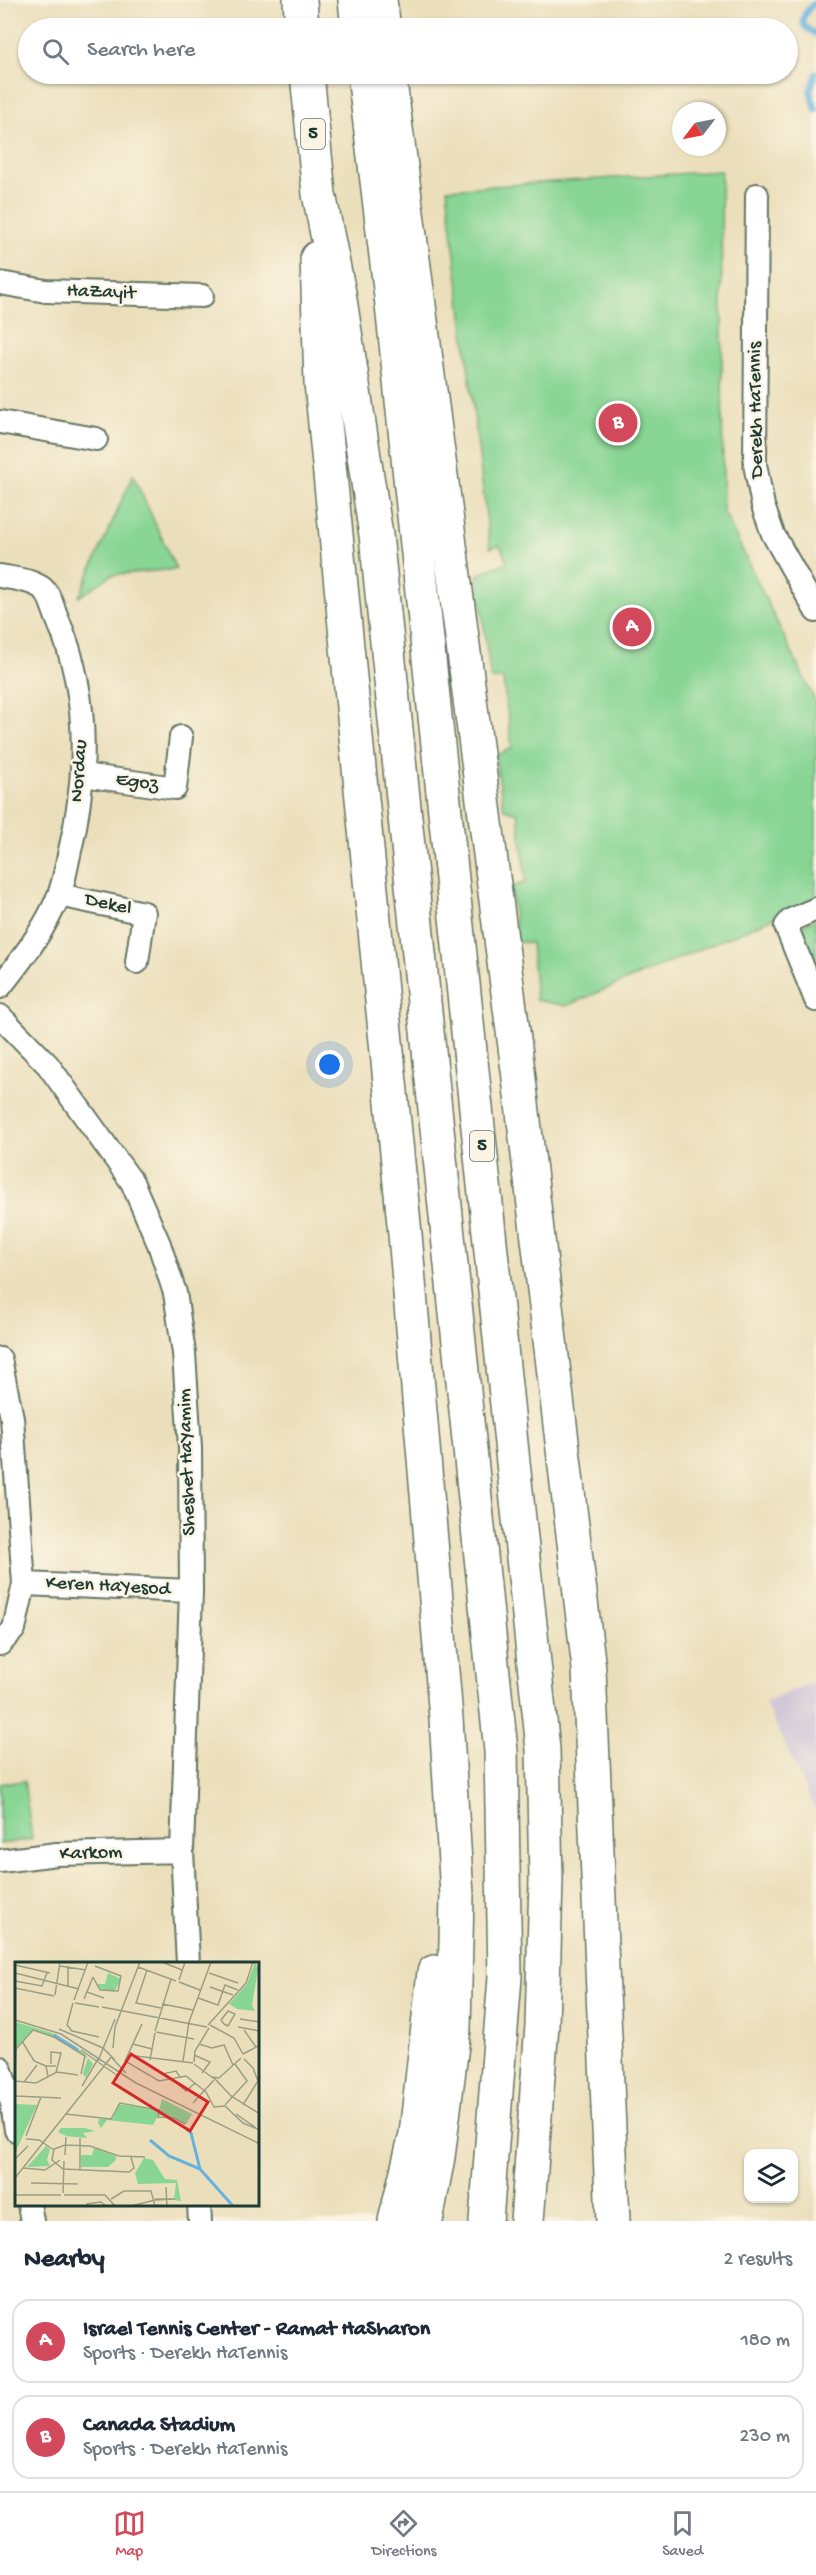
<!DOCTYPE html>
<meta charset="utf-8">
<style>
:root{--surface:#fff;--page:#f2f2f3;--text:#1f2937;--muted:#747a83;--line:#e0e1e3;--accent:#d1495b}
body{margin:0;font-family:"Gochi Hand",sans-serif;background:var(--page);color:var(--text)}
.controls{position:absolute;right:18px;bottom:18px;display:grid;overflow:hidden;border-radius:12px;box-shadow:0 2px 4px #0004}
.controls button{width:54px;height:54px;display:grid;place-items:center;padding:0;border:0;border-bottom:2px solid var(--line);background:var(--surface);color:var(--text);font:30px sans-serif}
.compass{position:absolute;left:672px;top:102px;width:54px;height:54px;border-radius:50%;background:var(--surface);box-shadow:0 2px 4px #0004;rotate:238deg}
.you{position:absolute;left:330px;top:1065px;width:21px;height:21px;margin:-15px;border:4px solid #fff;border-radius:50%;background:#1a73e8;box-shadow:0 0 0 9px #1a73e833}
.badge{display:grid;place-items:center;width:39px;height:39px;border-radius:50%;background:var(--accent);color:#fff;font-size:20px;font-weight:700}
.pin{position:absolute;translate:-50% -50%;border:3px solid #fff;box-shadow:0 2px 6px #0006}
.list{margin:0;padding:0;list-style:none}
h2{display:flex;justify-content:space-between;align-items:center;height:78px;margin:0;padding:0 24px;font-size:26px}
h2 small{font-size:20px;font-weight:400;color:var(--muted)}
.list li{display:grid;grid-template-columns:39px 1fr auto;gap:18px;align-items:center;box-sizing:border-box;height:84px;margin:0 12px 12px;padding:0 12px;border:2px solid var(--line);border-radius:18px}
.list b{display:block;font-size:22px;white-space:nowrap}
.list p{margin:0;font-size:20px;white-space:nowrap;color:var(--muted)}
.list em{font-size:20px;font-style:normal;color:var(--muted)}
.icon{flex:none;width:33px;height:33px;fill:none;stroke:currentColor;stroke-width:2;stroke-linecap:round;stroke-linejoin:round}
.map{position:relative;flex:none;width:816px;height:2221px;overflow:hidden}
.search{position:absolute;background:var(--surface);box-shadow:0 2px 4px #0004;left:18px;right:18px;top:18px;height:66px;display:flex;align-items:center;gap:15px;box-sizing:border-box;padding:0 21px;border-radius:33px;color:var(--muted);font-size:22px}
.sheet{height:270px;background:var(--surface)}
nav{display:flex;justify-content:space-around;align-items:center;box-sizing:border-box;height:84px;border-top:2px solid var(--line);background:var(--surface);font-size:16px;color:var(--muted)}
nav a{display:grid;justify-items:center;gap:3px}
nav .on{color:var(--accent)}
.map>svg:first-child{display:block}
.industrial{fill:#c9bfd7}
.green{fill:#88d594;stroke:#548964;stroke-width:1.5}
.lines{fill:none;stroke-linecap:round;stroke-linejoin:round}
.stream{stroke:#66b2df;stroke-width:6}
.minor-casing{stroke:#667663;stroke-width:26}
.highway-casing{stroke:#667663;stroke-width:36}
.minor{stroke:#fff;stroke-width:22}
.highway{stroke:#fff;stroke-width:33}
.labels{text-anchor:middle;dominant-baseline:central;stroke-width:5;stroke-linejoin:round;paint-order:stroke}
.shield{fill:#fcf5e5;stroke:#617469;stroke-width:1.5}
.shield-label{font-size:18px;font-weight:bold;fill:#1f3d34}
.street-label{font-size:20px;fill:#1f3d34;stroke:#fcf5e5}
.inset-river{fill:none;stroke:#66b2df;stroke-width:3}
.inset-road{fill:none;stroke:#999e85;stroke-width:1.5}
.view{fill:#d62828;fill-opacity:0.15;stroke:#d62828;stroke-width:3}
.inset-edge{fill:none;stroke:#1f3d34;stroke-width:3}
</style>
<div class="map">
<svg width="816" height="2221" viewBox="0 0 816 2221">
<rect width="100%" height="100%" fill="#fcf5e5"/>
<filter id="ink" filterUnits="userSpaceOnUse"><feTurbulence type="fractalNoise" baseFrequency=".0167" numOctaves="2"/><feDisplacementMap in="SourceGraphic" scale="12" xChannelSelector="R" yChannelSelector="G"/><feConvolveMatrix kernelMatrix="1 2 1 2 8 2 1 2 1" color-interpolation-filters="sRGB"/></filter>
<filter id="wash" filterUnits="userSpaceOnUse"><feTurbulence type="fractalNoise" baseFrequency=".008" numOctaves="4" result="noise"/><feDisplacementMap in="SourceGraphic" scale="24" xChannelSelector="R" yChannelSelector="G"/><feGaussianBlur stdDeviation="1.35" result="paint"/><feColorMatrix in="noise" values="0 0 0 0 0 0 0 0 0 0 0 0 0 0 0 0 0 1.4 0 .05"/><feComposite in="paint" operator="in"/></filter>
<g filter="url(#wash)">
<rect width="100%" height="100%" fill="#ebdfbb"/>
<!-- industrial -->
<path class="industrial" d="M816 1681V1812L765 1702Z"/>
<!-- green -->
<path class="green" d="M721 171 723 510 816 703V900L566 1006 536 1000 531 943 517 942 511 887 526 882 518 813 504 809 495 756 512 748 503 679H491L477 575 507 562 500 545 490 548 447 189Z
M133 475 176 569 112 575 79 597Z
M816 919V960L801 925Z
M24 1781 32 1839 0 1844V1784Z"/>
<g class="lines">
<!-- stream -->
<path class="stream" d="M816 1C803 15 794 24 816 34
M816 110 810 91 816 73"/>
</g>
</g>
<g filter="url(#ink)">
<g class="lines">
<defs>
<path id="minor" d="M757 195 755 464 763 506 773 534 816 611
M0 283 46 291 202 296
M0 422 96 439
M0 576C14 579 37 580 46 592 51 599 54 610 57 618 90 693 88 776 69 855 66 868 64 882 59 895 46 928 22 959 0 987
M83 775 175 788 181 737
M59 895 144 913 137 962
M816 909 791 920 786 926 816 1000
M0 1016 48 1065 132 1182 159 1244 175 1293 184 1353 190 1448 191 1591 182 1851 188 1963
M0 1359 12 1418 24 1584 14 1629 0 1644
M24 1584 191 1591
M0 1861 57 1854 182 1851
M0 2068 12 2103 16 2130
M29 2204 32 2221
M199 2204 200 2221"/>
<path id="highway" d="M300 0 302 28
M355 0 358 28
M380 0 384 28
M307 74 319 194 339 293 376 535 501 1751 505 1977 486 2221
M364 74 392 305 543 1749 546 1879 542 2025 527 2221
M389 74 518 1070 589 1669 613 2221
M317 258 321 383 405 1234 446 1718 457 1895 454 2029 438 2157 426 2221
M395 2221 416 2134 434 1972"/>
</defs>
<!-- minor casing -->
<use href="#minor" class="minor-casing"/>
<!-- highway casing -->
<use href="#highway" class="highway-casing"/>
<!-- minor -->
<use href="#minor" class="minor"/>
<!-- highway -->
<use href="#highway" class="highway"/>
</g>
</g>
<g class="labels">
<!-- shield labels -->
<g class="shield">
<rect x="301" y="119" width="24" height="30" rx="4.5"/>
<rect x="470" y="1131" width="24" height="30" rx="4.5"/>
</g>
<g class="shield-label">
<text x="313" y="134">5</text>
<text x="482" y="1146">5</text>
</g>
<!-- street labels -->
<g class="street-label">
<text transform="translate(101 293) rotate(2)">HaZayit</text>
<text transform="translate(757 410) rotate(-91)">Derekh HaTennis</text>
<text transform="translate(80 771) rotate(-86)">Nordau</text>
<text transform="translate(137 783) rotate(8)">Egoz</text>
<text transform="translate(108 905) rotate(12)">Dekel</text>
<text transform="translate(188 1462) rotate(-92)">Sheshet HaYamim</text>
<text transform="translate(108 1587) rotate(3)">Keren HaYesod</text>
<text transform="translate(91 1854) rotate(-2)">Karkom</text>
</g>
</g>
<!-- overview -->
<g transform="translate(15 1962)">
<rect width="244" height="244" fill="#ebdfbb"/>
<path d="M240 0 243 7 237 43 240 49 222 47 214 42 232 22ZM93 11 106 17 99 30 85 27 82 22H90ZM0 60 37 71 63 87 69 91 78 102 71 115 69 114 68 111 73 96 48 79 18 68 0 87ZM147 137 177 152 171 162 148 153 143 154 138 163 92 158 86 166 83 161 84 157 98 156 103 142 144 148ZM0 142 22 143 0 191ZM46 166H70L80 169 68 171 72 176 51 174 43 170ZM31 184 35 187 32 198 35 204 12 205ZM79 186 101 194V198L93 205H66V193H77ZM129 196 138 198 150 217 162 218 166 239 159 238 161 221 123 222 120 211Z" fill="#88d594"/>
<path class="inset-river" d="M39 73 63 88M171 166 176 171 185 207 218 244M135 178 154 194 185 207"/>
<path class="inset-road" d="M147 0 167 8M0 3 35 11M45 4 71 8M123 5 161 19M132 8 121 41 146 46M0 11 64 27M194 11 223 21M78 15 85 28 103 29 106 14 80 4M164 18 170 0M0 19 27 24 32 11M164 20 185 28M53 24V4M195 25 218 33M0 26 39 34M72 30 89 36M40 33 45 0M183 36 203 43 210 23 223 28M69 37 78 15M59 38 73 0M58 41 52 63 57 69 84 75M60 41 84 45M147 42 178 48M87 45 192 65M225 57 245 60M0 58 46 72 121 121 245 182M127 62 110 99 144 119 171 114 191 130 199 145 210 144 228 161 245 168M209 62 213 64 220 52 213 49 206 58 209 62M193 63 231 21 238 0M195 63 219 76 228 92M223 65 245 69M44 67 88 86 100 98M229 68 241 85M140 69 156 17M141 70 179 77M7 79 19 99 31 104M118 82 137 87M184 82 197 86 209 83 218 103M98 86 100 65 125 0M66 88 103 114M228 92 245 83M113 93 178 101M179 93 195 100 187 111M97 96 111 111M135 98 140 71M83 99 100 57M168 99 174 60 196 0M179 100 180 89 194 66M36 102V90L46 91 41 110M179 102 198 116M136 104 148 112 161 109 165 115M0 110 1 87 18 68 39 75 70 94 66 112M33 114 31 104H41M158 118 171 129 180 121M201 118 216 134 245 152M201 118 198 115 204 116 226 96M0 119 21 121 42 110 63 113M9 120 22 103M67 124 83 97M0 134 46 136M178 141 199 118M210 143 232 119 220 102M228 143 243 119 238 106 229 97M50 152 96 157 105 141 144 148 143 155 159 156 170 162M221 152 241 166M11 174 26 135M11 177 24 178 39 188M39 187 37 198 48 207 114 210 119 206 116 195M39 187 50 183 75 184 104 194 130 195M50 193 51 175M0 197 13 184M8 206 30 208 45 198M65 207V176M0 216 97 94M16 221 63 222M151 225 152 244M48 231 49 199M0 233H46M49 233H90L100 244M96 237 109 229H136L140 244M140 237H160L140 238M71 242 86 240 91 244M116 244 140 238"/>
<path class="view" d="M116 92 193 140 175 169 98 121Z"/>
<rect width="244" height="244" class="inset-edge"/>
</g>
</svg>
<div class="controls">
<button><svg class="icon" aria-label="layers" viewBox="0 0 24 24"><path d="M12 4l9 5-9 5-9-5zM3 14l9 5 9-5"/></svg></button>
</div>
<svg class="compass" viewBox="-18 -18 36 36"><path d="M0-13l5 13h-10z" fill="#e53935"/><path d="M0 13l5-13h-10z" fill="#747a83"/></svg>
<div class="you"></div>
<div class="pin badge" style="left:632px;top:627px">A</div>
<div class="pin badge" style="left:618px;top:423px">B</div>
<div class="search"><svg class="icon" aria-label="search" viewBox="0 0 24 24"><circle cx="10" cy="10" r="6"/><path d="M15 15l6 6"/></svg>Search here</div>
</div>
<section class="sheet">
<h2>Nearby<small>2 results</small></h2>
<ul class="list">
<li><span class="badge">A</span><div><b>Israel Tennis Center - Ramat HaSharon</b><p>Sports · Derekh HaTennis</p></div><em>180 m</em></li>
<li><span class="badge">B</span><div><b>Canada Stadium</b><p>Sports · Derekh HaTennis</p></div><em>230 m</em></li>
</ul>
</section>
<nav>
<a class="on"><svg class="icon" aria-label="map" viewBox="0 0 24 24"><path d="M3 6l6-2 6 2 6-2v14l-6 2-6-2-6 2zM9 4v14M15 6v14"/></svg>Map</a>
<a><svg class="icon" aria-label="directions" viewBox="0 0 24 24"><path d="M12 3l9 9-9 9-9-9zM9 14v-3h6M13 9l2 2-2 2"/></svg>Directions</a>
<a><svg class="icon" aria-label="saved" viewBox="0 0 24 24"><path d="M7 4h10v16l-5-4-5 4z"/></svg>Saved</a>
</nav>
